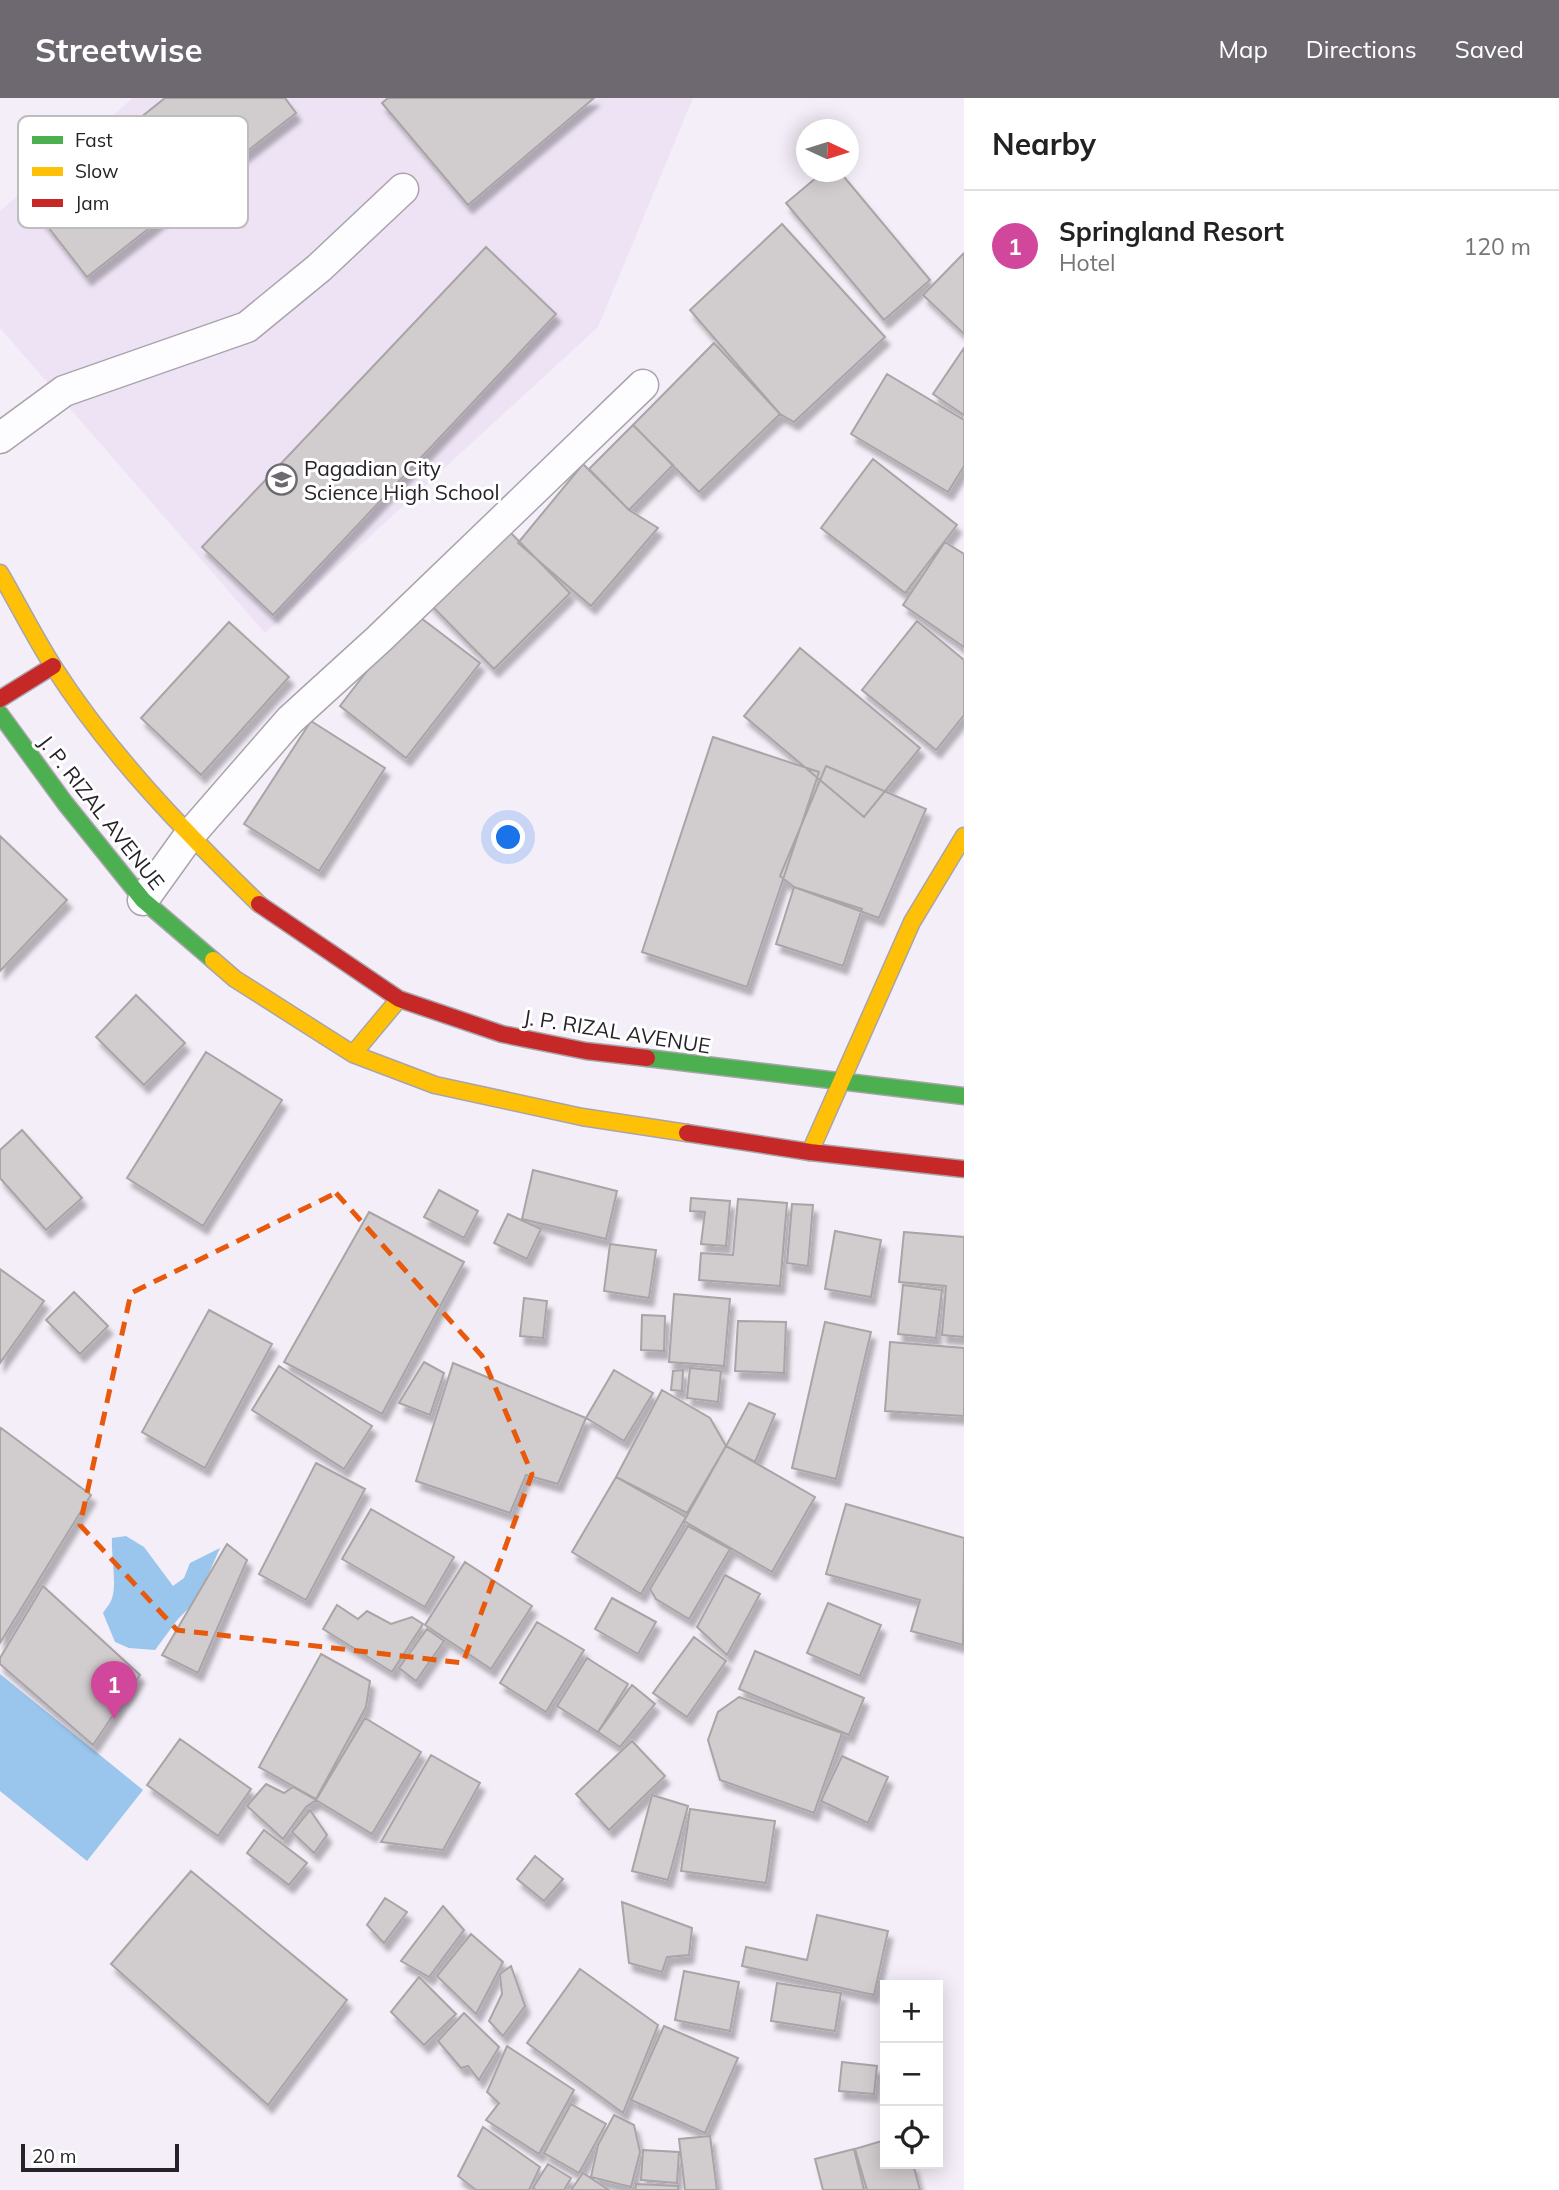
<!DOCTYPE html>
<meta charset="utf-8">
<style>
:root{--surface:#fff;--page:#f6f6f6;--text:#222;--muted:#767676;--line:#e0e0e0;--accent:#6e6971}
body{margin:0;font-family:Mulish,sans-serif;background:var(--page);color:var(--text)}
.controls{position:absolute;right:21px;bottom:21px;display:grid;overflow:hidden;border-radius:0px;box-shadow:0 4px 18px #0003}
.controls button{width:63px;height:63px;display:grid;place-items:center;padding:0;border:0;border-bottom:2px solid var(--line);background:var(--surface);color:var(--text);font:35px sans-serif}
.compass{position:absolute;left:796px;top:21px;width:63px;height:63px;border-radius:50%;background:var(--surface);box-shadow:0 4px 18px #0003;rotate:94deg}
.scale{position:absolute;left:21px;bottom:18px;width:158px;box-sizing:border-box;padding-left:7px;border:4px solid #262228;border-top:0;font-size:19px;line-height:24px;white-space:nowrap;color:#262228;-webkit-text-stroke:5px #fff;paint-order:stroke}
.you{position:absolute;left:509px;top:740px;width:24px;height:24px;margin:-18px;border:5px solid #fff;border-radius:50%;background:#1a73e8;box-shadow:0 0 0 10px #1a73e833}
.badge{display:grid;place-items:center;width:46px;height:46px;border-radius:50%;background:var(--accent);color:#fff;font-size:23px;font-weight:700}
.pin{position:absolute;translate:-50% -58px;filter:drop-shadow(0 2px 4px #0008)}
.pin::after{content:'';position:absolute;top:37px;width:24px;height:21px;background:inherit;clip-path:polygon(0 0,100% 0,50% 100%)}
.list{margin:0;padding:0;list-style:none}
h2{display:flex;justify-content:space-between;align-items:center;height:91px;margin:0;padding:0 28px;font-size:30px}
h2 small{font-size:23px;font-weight:400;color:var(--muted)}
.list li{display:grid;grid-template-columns:46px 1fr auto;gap:21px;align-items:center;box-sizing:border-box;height:112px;padding:0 28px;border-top:2px solid var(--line)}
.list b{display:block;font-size:26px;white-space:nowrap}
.list p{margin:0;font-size:23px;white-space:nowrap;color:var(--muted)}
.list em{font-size:23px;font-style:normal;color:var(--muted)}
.icon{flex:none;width:38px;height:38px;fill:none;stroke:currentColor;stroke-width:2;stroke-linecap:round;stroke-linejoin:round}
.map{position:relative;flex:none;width:964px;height:2092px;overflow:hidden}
header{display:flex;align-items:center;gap:42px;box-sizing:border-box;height:98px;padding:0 35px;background:var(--accent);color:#fff}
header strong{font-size:33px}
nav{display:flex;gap:38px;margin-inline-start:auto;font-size:24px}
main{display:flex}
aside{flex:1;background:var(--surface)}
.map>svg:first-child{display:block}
.built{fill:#ede3f4}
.water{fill:#9ac5ec}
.building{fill:#d1ccce;stroke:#a9a4a6;stroke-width:2;filter:url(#shadow)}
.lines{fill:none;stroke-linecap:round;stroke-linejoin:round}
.lane-casing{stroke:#a9a4ab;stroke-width:33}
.fast-casing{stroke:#a9a4ab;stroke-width:19}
.slow-casing{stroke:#a9a4ab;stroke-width:19}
.jam-casing{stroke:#a9a4ab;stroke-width:19}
.lane{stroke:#fdfcfe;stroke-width:30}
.fast{stroke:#4caf50;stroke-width:16}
.slow{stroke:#ffc107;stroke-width:16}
.jam{stroke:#c62828;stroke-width:16}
.marked{fill:none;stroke:#e8590c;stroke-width:5;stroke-dasharray:14 9;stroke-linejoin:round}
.labels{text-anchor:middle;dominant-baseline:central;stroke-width:6;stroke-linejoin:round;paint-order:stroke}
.poi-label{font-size:21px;fill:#262228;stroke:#fff;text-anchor:start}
.street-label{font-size:21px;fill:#262228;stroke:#fff}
.key{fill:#fff;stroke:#bebdbe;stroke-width:2}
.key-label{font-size:19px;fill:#262228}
</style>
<header>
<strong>Streetwise</strong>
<nav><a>Map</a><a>Directions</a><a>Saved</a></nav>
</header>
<main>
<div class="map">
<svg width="964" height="2092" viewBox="0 0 964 2092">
<defs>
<filter id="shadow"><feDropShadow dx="4.5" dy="8" stdDeviation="2" flood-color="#0004"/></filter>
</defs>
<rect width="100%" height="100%" fill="#f4eef8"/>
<!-- built -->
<path class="built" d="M133 0H693L598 229 265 535 0 230V113Z"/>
<!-- water -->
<path class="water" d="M126 1438 144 1449 173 1488 184 1480 190 1465 220 1450 197 1502 178 1521 155 1552 129 1550 115 1544 103 1515C106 1510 111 1505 112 1500 117 1487 111 1456 112 1440Z
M0 1576 143 1692 87 1763 0 1693Z"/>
<!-- building -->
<path class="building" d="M165 0H285L296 15 87 179 31 107Z
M388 0H594L468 107 382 5Z
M823 74H840L930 182 884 222 786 105Z
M782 126 885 239 794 324 780 316 690 212Z
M486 149 556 216 273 517 202 449Z
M964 155V236L923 197Z
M714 245 780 316 699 394 633 327Z
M964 250V317L933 296Z
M887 276 964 322V368L948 394 851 336Z
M633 327 673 367 629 412 589 371Z
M873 361 957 427 905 495 821 430Z
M583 366 629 412 658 430 591 508 518 445Z
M503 427 570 495 494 571 427 503Z
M945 444 964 456V549L903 507Z
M421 520 480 565 406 660 340 608 407 521Z
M917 523 964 562V617L936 652 862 592Z
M229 524 289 579 201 677 141 620Z
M800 550 920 650 864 719 744 618Z
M311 623 385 670 319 773 244 726Z
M713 639 819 674 747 889 642 854Z
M826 668 926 711 879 820 794 789 780 778Z
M0 738 67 802 0 873Z
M794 789 862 811 843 868 776 846Z
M136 897 185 945 144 987 96 939Z
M206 954 282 1002 203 1128 127 1080Z
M22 1032 82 1100 46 1132 0 1080V1052Z
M533 1072 617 1093 606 1141 522 1121Z
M439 1092 478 1113 464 1140 424 1119Z
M691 1100 730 1103 726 1148 701 1146 705 1114 690 1113Z
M738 1101 787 1105 780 1188 699 1182 701 1155 733 1157Z
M792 1106 813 1107 808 1168 787 1165Z
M369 1114 464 1164 382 1316 284 1264Z
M508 1116 541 1131 527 1161 494 1145Z
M835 1133 881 1142 871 1199 825 1191Z
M904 1134 964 1139V1239L942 1237 946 1188 899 1184Z
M610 1146 656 1152 649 1200 604 1193Z
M0 1171 44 1203 0 1265Z
M903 1187 942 1192 936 1240 898 1236Z
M74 1194 108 1228 80 1256 46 1222Z
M674 1196 730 1201 724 1268 669 1264Z
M524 1200 547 1203 543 1240 520 1238Z
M209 1212 272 1246 205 1370 142 1334Z
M642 1217 665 1218 664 1253 641 1252Z
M738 1223 786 1224 784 1275 735 1273Z
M825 1224 871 1234 836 1381 792 1370Z
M890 1244 964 1250V1318L885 1313Z
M424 1264 444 1275 430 1317 399 1305Z
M453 1265 586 1320 558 1386 526 1377 510 1415 416 1383Z
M279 1268 372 1328 344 1371 252 1312Z
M690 1270 721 1273 718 1304 687 1300Z
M614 1272 653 1295 624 1343 586 1320Z
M683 1272 682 1293 671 1292 673 1273Z
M662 1292 710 1320 726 1348 687 1415 616 1379Z
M749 1305 775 1316 755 1364 726 1348Z
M1 1330 91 1397 0 1545V1333Z
M726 1348 815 1399 772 1474 684 1423Z
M316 1365 365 1391 306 1502 259 1476Z
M616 1379 686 1419 641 1496 572 1454Z
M846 1406 964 1440 963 1547 911 1533 920 1502 826 1476Z
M371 1411 454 1459 425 1509 342 1461Z
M688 1428 730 1451 689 1521 656 1501 650 1491Z
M227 1446 247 1462 198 1575 162 1557Z
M465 1464 532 1508 491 1571 425 1527Z
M725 1477 760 1496 727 1557 697 1529Z
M43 1488 140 1577 93 1647 0 1566V1560Z
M612 1500 656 1524 638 1556 595 1531Z
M828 1505 881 1527 860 1578 807 1555Z
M337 1507 358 1521 367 1513 391 1526 412 1519 423 1526 392 1574 323 1531Z
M537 1524 584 1552 546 1614 500 1585Z
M427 1531 444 1543 416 1583 399 1570Z
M694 1539 726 1563 687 1619 653 1595Z
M755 1553 864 1600 849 1637 739 1591Z
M321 1556 370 1583 366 1609 316 1701 259 1669Z
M587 1560 628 1586 598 1634 557 1608Z
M632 1587 655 1606 620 1649 598 1634Z
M739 1599 842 1635 814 1715 720 1682 708 1642 718 1614Z
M365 1620 421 1654 372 1736 316 1702Z
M180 1641 251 1691 218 1738 147 1687Z
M632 1643 665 1678 609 1732 576 1696Z
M431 1657 480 1685 443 1752 381 1744Z
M842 1658 888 1679 868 1725 821 1703Z
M266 1686 284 1695 293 1689 316 1702 306 1709 283 1741 247 1708Z
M652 1697 688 1708 668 1782 632 1773Z
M690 1711 775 1723 766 1785 681 1773Z
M310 1712 327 1737 314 1755 292 1734Z
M264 1732 307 1765 289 1787 247 1755Z
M535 1758 563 1781 544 1803 517 1781Z
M191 1773 347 1902 268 2007 111 1866Z
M385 1800 407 1814 384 1845 367 1827Z
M622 1804 692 1830 689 1857 667 1859 662 1874 629 1865Z
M443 1808 464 1832 429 1879 401 1863Z
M817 1817 888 1833 874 1897 742 1868 746 1849 807 1862Z
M471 1836 503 1864 476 1916 437 1878Z
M511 1868 525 1908 503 1938 489 1923 502 1896 500 1876Z
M580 1871 658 1927 623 2015 527 1945Z
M684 1873 739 1884 730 1933 675 1922Z
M419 1879 456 1916 424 1947 391 1914Z
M777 1885 841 1895 835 1933 771 1923Z
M464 1915 499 1949 479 1982 468 1968 461 1970 438 1943Z
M664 1928 738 1960 705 2035 631 2002Z
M507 1948 574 1992 539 2056 486 2022 499 2005 487 1994Z
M842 1964 877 1968 874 1996 839 1993Z
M571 2006 606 2026 579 2075 544 2055Z
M614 2017 634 2027 640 2054 631 2089 591 2079 598 2047Z
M483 2029 540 2069 529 2092H476L458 2078Z
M710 2038 717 2092H685L679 2041Z
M885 2042V2066H913L920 2092H867L855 2051Z
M854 2051 864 2092H823L815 2061Z
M643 2052 679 2054 677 2085 641 2082Z
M548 2066 571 2080 564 2092H536L533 2090Z
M583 2075 609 2092H571Z
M636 2086 678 2088V2092H635Z"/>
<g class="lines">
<defs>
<path id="lane" d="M0 340 64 293 247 229 319 170 403 91
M143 802 189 738 290 622 379 541 643 287"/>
<path id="fast" d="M0 616 65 705 143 802 213 862
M647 960 964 998"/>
<path id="slow" d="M0 475C18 506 34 538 53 568 110 657 184 733 259 806
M213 862 235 881 353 956 435 987 582 1019 687 1035
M353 956 399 901
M810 1054 912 824 964 738"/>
<path id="jam" d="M0 601 53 568
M259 806 399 901 502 936 586 953 647 960
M687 1035 810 1054 964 1071"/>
</defs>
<!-- lane casing -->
<use href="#lane" class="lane-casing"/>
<!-- fast casing -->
<use href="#fast" class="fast-casing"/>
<!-- slow casing -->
<use href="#slow" class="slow-casing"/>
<!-- jam casing -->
<use href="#jam" class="jam-casing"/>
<!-- lane -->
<use href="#lane" class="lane"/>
<!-- fast -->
<use href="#fast" class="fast"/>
<!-- slow -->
<use href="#slow" class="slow"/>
<!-- jam -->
<use href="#jam" class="jam"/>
</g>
<!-- marked area -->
<path class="marked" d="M336 1095 482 1258 532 1376 463 1565 177 1532 80 1427 131 1195Z"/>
<!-- icons -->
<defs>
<symbol id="school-ring" viewBox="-11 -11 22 22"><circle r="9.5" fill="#fff" stroke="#6e6971" stroke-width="1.5"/><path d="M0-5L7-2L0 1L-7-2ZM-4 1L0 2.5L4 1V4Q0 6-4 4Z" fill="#6e6971"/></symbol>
</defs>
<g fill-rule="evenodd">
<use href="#school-ring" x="264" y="364" width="35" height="35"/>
</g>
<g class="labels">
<!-- poi labels -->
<g class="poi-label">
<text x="304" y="370">Pagadian City<tspan x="304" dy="24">Science High School</tspan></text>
</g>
<!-- street labels -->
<g class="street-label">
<text transform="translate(102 714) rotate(52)">J. P. RIZAL AVENUE</text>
<text transform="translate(617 933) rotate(9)">J. P. RIZAL AVENUE</text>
</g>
</g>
<!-- legend -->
<rect x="18" y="18" width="230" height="112" rx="10" class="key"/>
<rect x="32" y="38" width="31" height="8" fill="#4caf50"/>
<rect x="32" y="69" width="31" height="9" fill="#ffc107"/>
<rect x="32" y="101" width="31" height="8" fill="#c62828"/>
<g class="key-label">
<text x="75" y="49">Fast</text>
<text x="75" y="80">Slow</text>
<text x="75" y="112">Jam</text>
</g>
</svg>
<div class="controls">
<button>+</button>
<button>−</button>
<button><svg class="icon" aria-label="locate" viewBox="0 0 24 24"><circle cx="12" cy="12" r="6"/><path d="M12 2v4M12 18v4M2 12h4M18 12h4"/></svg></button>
</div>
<svg class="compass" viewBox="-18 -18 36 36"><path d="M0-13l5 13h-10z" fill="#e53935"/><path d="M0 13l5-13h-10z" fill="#767676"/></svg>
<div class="scale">20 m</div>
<div class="you"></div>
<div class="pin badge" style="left:114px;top:1621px;background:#d1479c">1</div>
</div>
<aside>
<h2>Nearby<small></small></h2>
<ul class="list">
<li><span class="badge" style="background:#d1479c">1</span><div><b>Springland Resort</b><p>Hotel</p></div><em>120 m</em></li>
</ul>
</aside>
</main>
